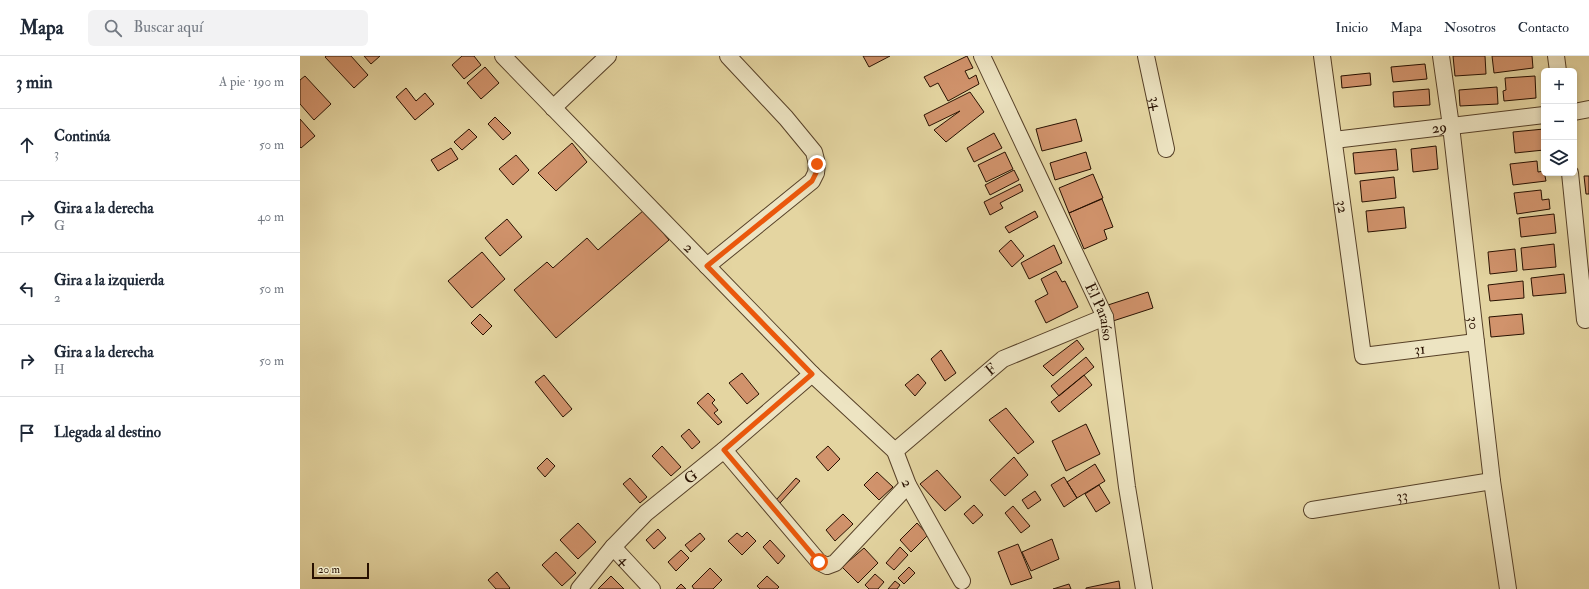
<!DOCTYPE html>
<html lang="es">
<meta charset="utf-8">
<style>
:root{--surface:#fff;--page:#f2f2f3;--text:#1f2937;--muted:#747a83;--line:#e0e1e3}
body{margin:0;font-family:"IM FELL Double Pica",serif;background:var(--page);color:var(--text)}
.controls{position:absolute;right:12px;top:12px;display:grid;overflow:hidden;border-radius:6px;box-shadow:0 2px 6px #0003}
.controls button{width:36px;height:36px;display:grid;place-items:center;padding:0;border:0;border-bottom:1px solid var(--line);background:var(--surface);color:var(--text);font:20px sans-serif}
.scale{position:absolute;left:12px;bottom:10px;width:57px;box-sizing:border-box;padding-left:4px;border:2px solid #281000;border-top:0;font-size:11px;line-height:14px;white-space:nowrap;color:#281000;-webkit-text-stroke:3px #ede4c2;paint-order:stroke}
.stop{position:absolute;width:12px;height:12px;margin:-9px;border:3px solid #ea580c;border-radius:50%;background:#fff}
.stop.end{background:#ea580c;border-color:#fff;box-shadow:0 1px 4px #0008}
.list{margin:0;padding:0;list-style:none}
h2{display:flex;justify-content:space-between;align-items:center;height:52px;margin:0;padding:0 16px;font-size:17px}
h2 small{font-size:13px;font-weight:400;color:var(--muted)}
.list li{display:grid;grid-template-columns:26px 1fr auto;gap:12px;align-items:center;box-sizing:border-box;height:72px;padding:0 16px;border-top:1px solid var(--line)}
.list b{display:block;font-size:15px;white-space:nowrap}
.list p{margin:0;font-size:13px;white-space:nowrap;color:var(--muted)}
.list em{font-size:13px;font-style:normal;color:var(--muted)}
.icon{flex:none;width:22px;height:22px;fill:none;stroke:currentColor;stroke-width:2;stroke-linecap:round;stroke-linejoin:round}
.map{position:relative;flex:none;width:1289px;height:533px;overflow:hidden}
header{display:flex;align-items:center;gap:24px;box-sizing:border-box;height:56px;padding:0 20px;background:var(--surface);border-bottom:1px solid var(--line)}
header strong{font-size:19px}
nav{display:flex;gap:22px;margin-inline-start:auto;font-size:14px}
.search{width:280px;height:36px;background:var(--page);display:flex;align-items:center;gap:10px;box-sizing:border-box;padding:0 14px;border-radius:6px;color:var(--muted);font-size:15px}
main{display:flex}
aside{flex:1;background:var(--surface)}
.map>svg:first-child{display:block}
.building{fill:#d1936c;stroke:#281000}
.lines{fill:none;stroke-linecap:round;stroke-linejoin:round}
.street-casing{stroke:#574128;stroke-width:18}
.street{stroke:#ede4c2;stroke-width:16}
.route{stroke:#ea580c;stroke-width:5}
.labels{text-anchor:middle;dominant-baseline:central;stroke-width:3;stroke-linejoin:round;paint-order:stroke}
.street-label{font-size:15px;fill:#281000;stroke:#ede4c2}
</style>
<header>
<strong>Mapa</strong>
<div class="search"><svg class="icon" aria-label="search" viewBox="0 0 24 24"><circle cx="10" cy="10" r="6"/><path d="M15 15l6 6"/></svg>Buscar aquí</div>
<nav><a>Inicio</a><a>Mapa</a><a>Nosotros</a><a>Contacto</a></nav>
</header>
<main>
<aside>
<h2>3 min<small>A pie · 190 m</small></h2>
<ul class="list">
<li><svg class="icon" aria-label="ahead" viewBox="0 0 24 24"><path d="M12 20V5M6 11l6-6 6 6"/></svg><div><b>Continúa</b><p>3</p></div><em>50 m</em></li>
<li><svg class="icon" aria-label="right" viewBox="0 0 24 24"><path d="M7 20v-9h11M14 6l5 5-5 5"/></svg><div><b>Gira a la derecha</b><p>G</p></div><em>40 m</em></li>
<li><svg class="icon" aria-label="left" viewBox="0 0 24 24"><path d="M17 20v-9H6M10 6l-5 5 5 5"/></svg><div><b>Gira a la izquierda</b><p>2</p></div><em>50 m</em></li>
<li><svg class="icon" aria-label="right" viewBox="0 0 24 24"><path d="M7 20v-9h11M14 6l5 5-5 5"/></svg><div><b>Gira a la derecha</b><p>H</p></div><em>50 m</em></li>
<li><svg class="icon" aria-label="arrive" viewBox="0 0 24 24"><path d="M6 21V4h12l-3 4 3 4H6"/></svg><div><b>Llegada al destino</b></div></li>
</ul>
</aside>
<div class="map">
<svg width="1289" height="533" viewBox="0 0 1289 533">
<rect width="100%" height="100%" fill="#e4d5a1"/>
<filter id="stains"><feTurbulence type="fractalNoise" baseFrequency=".005" numOctaves="4"/><feColorMatrix values="0 0 0 0 .2 0 0 0 0 .09 0 0 0 0 .02 0 0 0 .5 -.17"/></filter>
<radialGradient id="worn" r=".72"><stop offset=".6" stop-color="#630" stop-opacity="0"/><stop offset="1" stop-color="#630" stop-opacity=".3"/></radialGradient>
<!-- building -->
<path class="building" d="M26 0H51L68 19 54 32 25 1Z
M64 0H80L71 8Z
M162 0H174L181 9 164 23 152 9Z
M563 0H590L569 11Z
M667 0 673 12 665 15 669 23 676 19 679 28 648 45 638 27 630 31 624 21Z
M1153 0H1185L1186 18 1155 20Z
M1192 0H1232L1233 12 1194 17Z
M1125 8 1127 23 1093 26 1091 11Z
M185 11 199 27 181 43 167 27Z
M1070 17 1071 29 1042 32 1041 20Z
M5 20 31 48 14 64 0 48V24Z
M1235 20 1236 42 1204 45 1203 35 1206 34 1205 22Z
M1197 31 1198 48 1160 50 1159 34Z
M106 32 116 45 125 37 134 48 115 64 96 41Z
M1129 33 1130 49 1094 51 1093 36Z
M670 36 684 56 646 86 634 74 660 55 629 70 624 59Z
M195 61 211 77 203 84 188 68Z
M0 63 15 80 1 92 0 91Z
M776 63 782 85 742 95 736 73Z
M169 73 177 81 162 94 154 86Z
M1244 73V94L1215 97 1213 76Z
M694 77 702 92 674 106 667 92Z
M272 87 287 106 256 135 238 117Z
M1136 90 1138 113 1113 116 1111 93Z
M151 92 158 103 138 115 131 104Z
M1096 93 1098 114 1055 118 1053 97Z
M705 96 713 113 686 126 678 109Z
M786 96 791 113 755 124 750 107Z
M216 99 229 114 213 129 199 113Z
M1237 105 1238 116 1244 115 1246 125 1213 129 1210 108Z
M714 114 719 124 690 139 685 129Z
M793 118 803 142 769 157 759 132Z
M1284 120H1289V138H1286Z
M1094 121 1096 142 1062 146 1060 125Z
M720 128 723 135 700 147 703 152 690 159 684 146Z
M1241 134 1242 144 1249 143 1250 153 1217 158 1214 137Z
M802 143 813 171 804 174 807 183 784 193 769 157Z
M1104 151 1106 172 1068 176 1066 155Z
M344 154 369 184 256 282 214 234 247 206 253 212 287 182 298 194Z
M735 155 738 161 709 177 705 171Z
M1254 158 1256 177 1221 181 1219 162Z
M207 163 222 181 200 200 185 182Z
M711 184 724 200 712 211 699 195Z
M1254 188 1256 211 1223 214 1221 192Z
M754 189 762 207 729 223 721 207Z
M1215 193 1217 215 1190 218 1188 196Z
M182 196 205 223 172 252 148 225Z
M756 215 762 226 765 225 778 251 746 267 735 245 748 238 741 223Z
M1264 218 1266 237 1233 240 1231 222Z
M1223 225 1224 242 1190 245 1188 229Z
M848 236 853 252 813 265 808 249Z
M180 258 192 270 183 279 171 267Z
M1222 258 1224 278 1191 281 1189 261Z
M777 284 784 293 753 320 743 310Z
M641 294 656 317 645 325 631 303Z
M786 301 794 311 759 340 751 330Z
M442 317 459 338 447 348 429 327Z
M618 318 626 327 615 340 605 329Z
M244 319 272 353 263 361 235 326Z
M784 319 792 329 759 356 751 346Z
M408 337 415 344 412 347 418 354 414 357 422 366 418 369 397 347Z
M706 352 734 386 718 398 689 364Z
M786 368 800 398 766 415 752 385Z
M389 373 400 386 392 393 381 380Z
M362 390 381 411 371 420 352 400Z
M528 390 540 403 528 415 516 401Z
M714 401 728 419 705 440 690 424Z
M247 402 255 410 245 421 237 412Z
M795 408 805 425 777 442 767 426Z
M637 414 661 441 645 455 620 428Z
M577 416 593 431 579 444 564 429Z
M764 421 777 442 764 451 751 429Z
M330 422 347 441 340 447 323 428Z
M496 422 500 425 480 447 476 444Z
M799 429 810 447 796 456 785 438Z
M735 435 741 444 728 453 722 444Z
M674 449 683 459 673 468 664 458Z
M713 450 730 470 721 477 705 457Z
M543 458 553 468 535 485 526 474Z
M278 467 296 486 278 503 260 484Z
M617 467 628 479 611 496 600 484Z
M358 473 366 482 354 493 346 484Z
M447 476 456 485 442 499 428 485 437 477 442 481Z
M400 477 405 483 391 496 385 489Z
M752 483 759 503 731 515 722 496Z
M470 484 485 500 478 508 463 491Z
M718 488 732 522 711 529 698 496Z
M600 491 608 499 594 514 586 507Z
M564 492 578 507 558 527 542 511Z
M381 494 389 502 376 515 368 506Z
M256 496 276 517 262 530 242 509Z
M609 511 615 517 604 528 598 522Z
M410 512 422 524 413 533H394L392 530Z
M197 516 210 532 209 533H196L188 524Z
M575 518 584 526 578 533H569L565 529Z
M311 520 324 533H298Z
M467 520 479 531 477 533H460L457 530Z
M595 525 600 529 597 533H588Z
M819 525 820 533H786V532Z
M381 528 386 533H376Z
M769 528 771 533H753Z"/>
<g class="lines">
<defs>
<g id="street">
<path id="s1" d="M203 0 512 318 595 395 608 429 662 525"/>
<path id="s2" d="M682 0 805 261 827 431 844 533"/>
<path id="s3" d="M846 0 866 93"/>
<path id="s4" d="M1022 0 1063 300 1176 286"/>
<path id="s5" d="M1141 0 1151 70 1192 425 1208 533"/>
<path d="M1256 0 1258 15"/>
<path d="M253 52 308 0"/>
<path d="M1274 56 1289 53"/>
<path id="s6" d="M1034 84 1244 59"/>
<path d="M1270 117 1285 264 1289 263"/>
<path d="M407 210 512 125 516 117 517 108 514 96 486 62 428 0"/>
<path d="M424 394 519 506 527 510 535 507 608 429"/>
<path id="s7" d="M595 395 703 303 805 261"/>
<path id="s8" d="M1012 454 1192 425"/>
<path id="s9" d="M313 491 352 533"/>
<path id="s10" d="M279 533 313 491 346 457 424 394 512 318"/>
</g>
</defs>
<!-- street casing -->
<use href="#street" class="street-casing"/>
<!-- street -->
<use href="#street" class="street"/>
</g>
<g class="lines">
<!-- route -->
<path class="route" d="M517 108 516 117 512 125 407 210 512 318 424 394 519 506"/>
</g>
<g class="labels">
<!-- street labels -->
<g class="street-label">
<text stroke="none"><textPath href="#s3" startOffset="48">34</textPath></text>
<text stroke="none"><textPath href="#s6" startOffset="106">29</textPath></text>
<text stroke="none"><textPath href="#s4" startOffset="152">32</textPath></text>
<text stroke="none"><textPath href="#s1" startOffset="267">2</textPath></text>
<text stroke="none"><textPath href="#s2" startOffset="282">El Paraíso</textPath></text>
<text stroke="none"><textPath href="#s5" startOffset="269">30</textPath></text>
<text stroke="none"><textPath href="#s4" startOffset="360">31</textPath></text>
<text stroke="none"><textPath href="#s7" startOffset="126">F</textPath></text>
<text stroke="none"><textPath href="#s10" startOffset="159">G</textPath></text>
<text stroke="none"><textPath href="#s1" startOffset="591">2</textPath></text>
<text stroke="none"><textPath href="#s8" startOffset="91">33</textPath></text>
<text stroke="none"><textPath href="#s9" startOffset="17">4</textPath></text>
</g>
</g>
<rect width="100%" height="100%" filter="url(#stains)"/>
<rect width="100%" height="100%" fill="url(#worn)"/>
</svg>
<div class="controls">
<button>+</button>
<button>−</button>
<button><svg class="icon" aria-label="layers" viewBox="0 0 24 24"><path d="M12 4l9 5-9 5-9-5zM3 14l9 5 9-5"/></svg></button>
</div>
<div class="scale">20 m</div>
<div class="stop" style="left:519px;top:506px"></div>
<div class="stop end" style="left:517px;top:108px"></div>
</div>
</main>
